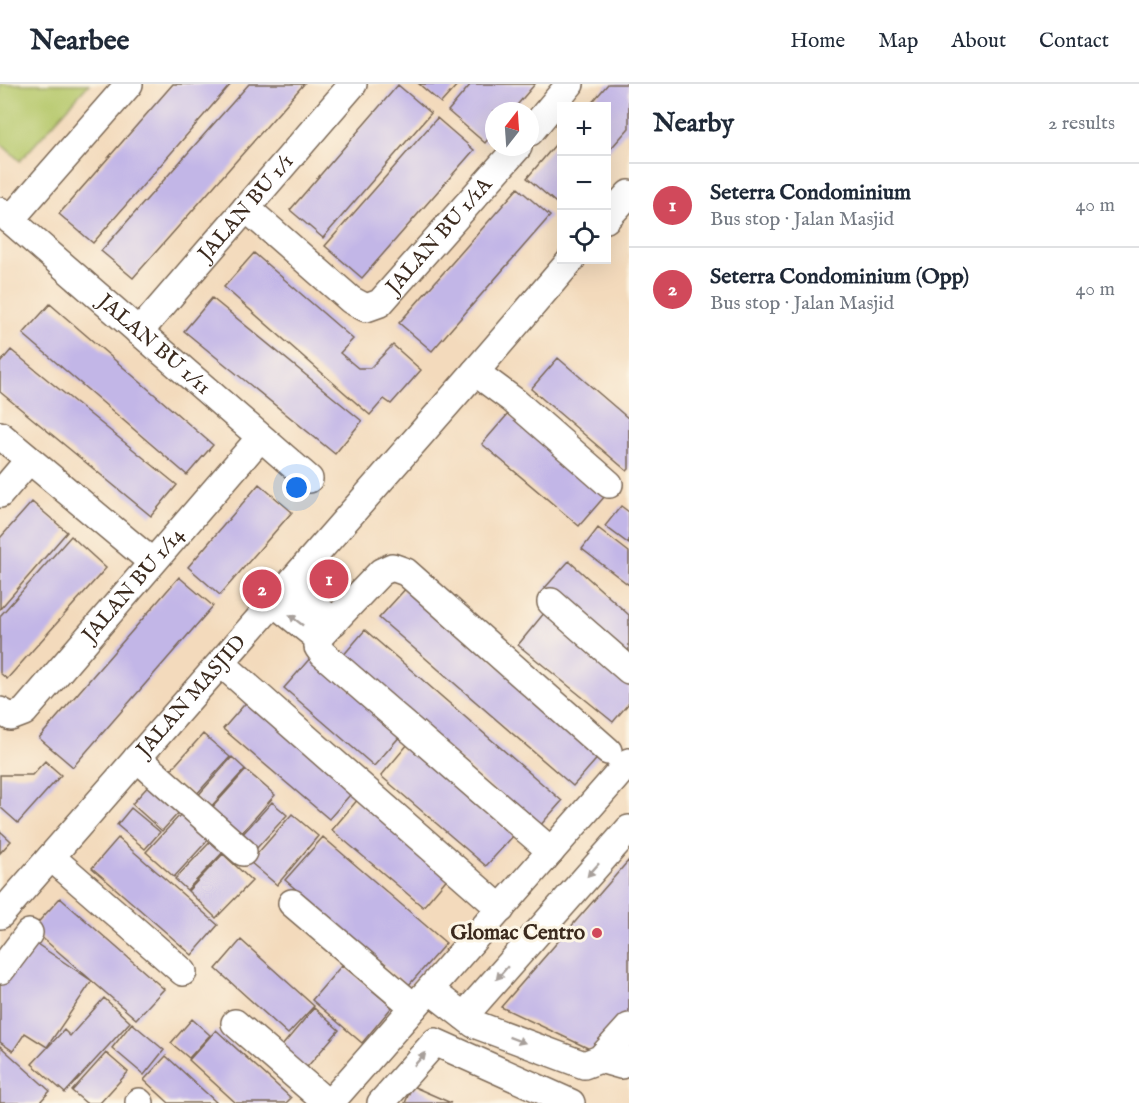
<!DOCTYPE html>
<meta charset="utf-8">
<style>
:root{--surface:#fff;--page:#f6f6f7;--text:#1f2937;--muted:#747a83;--line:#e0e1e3;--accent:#d1495b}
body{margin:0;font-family:"IM FELL English",serif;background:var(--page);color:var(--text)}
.controls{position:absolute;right:18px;top:18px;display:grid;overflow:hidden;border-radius:0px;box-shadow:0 6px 24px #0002}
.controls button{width:54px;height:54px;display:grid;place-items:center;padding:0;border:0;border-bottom:2px solid var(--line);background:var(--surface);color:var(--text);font:30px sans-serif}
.compass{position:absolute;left:485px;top:18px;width:54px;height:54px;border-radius:50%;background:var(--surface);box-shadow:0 6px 24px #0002;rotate:17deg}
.you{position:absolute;left:297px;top:404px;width:21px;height:21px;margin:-15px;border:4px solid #fff;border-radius:50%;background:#1a73e8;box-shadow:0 0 0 9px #1a73e833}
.badge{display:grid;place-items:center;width:39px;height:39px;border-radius:50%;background:var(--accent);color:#fff;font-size:20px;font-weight:700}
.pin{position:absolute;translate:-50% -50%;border:3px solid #fff;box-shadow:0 2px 6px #0006}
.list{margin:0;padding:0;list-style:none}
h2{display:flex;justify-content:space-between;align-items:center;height:78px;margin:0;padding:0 24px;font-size:26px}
h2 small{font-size:20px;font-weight:400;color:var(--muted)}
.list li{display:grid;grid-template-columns:39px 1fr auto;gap:18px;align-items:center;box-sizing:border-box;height:84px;padding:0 24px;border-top:2px solid var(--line)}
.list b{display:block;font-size:22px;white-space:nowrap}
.list p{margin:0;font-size:20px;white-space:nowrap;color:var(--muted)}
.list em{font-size:20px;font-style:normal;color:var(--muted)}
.icon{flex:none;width:33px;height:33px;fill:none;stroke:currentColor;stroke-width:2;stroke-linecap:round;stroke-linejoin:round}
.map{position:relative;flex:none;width:629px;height:1019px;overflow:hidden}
header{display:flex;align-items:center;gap:36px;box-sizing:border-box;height:84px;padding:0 30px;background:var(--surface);border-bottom:2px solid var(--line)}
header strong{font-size:28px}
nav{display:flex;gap:33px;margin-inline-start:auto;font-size:21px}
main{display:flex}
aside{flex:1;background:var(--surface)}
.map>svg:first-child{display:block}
.green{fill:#b5c86b;stroke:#787944;stroke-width:1.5}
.building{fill:#c2b6e7}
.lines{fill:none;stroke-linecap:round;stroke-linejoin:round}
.minor-casing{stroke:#7b6855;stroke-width:30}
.minor{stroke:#fff;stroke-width:27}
.oneway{fill:#a79f9a}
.poi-dot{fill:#d1495b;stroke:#fcf5e5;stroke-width:2}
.labels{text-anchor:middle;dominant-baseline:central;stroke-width:6;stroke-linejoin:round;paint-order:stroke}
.street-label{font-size:21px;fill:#3b2a1e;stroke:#fcf5e5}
.poi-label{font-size:21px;font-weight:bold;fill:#3b2a1e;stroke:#fcf5e5;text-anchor:end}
</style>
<header>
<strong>Nearbee</strong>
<nav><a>Home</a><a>Map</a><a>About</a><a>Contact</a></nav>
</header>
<main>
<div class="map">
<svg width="629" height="1019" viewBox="0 0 629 1019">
<rect width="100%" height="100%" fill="#fcf5e5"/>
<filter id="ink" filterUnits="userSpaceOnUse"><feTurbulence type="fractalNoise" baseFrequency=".0167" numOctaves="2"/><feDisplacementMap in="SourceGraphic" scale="12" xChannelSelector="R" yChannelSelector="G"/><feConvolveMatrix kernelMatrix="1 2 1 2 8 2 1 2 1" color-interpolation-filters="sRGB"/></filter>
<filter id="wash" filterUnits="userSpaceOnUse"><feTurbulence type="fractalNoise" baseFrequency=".008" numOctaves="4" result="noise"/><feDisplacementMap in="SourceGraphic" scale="24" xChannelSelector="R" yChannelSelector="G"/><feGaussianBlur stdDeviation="1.35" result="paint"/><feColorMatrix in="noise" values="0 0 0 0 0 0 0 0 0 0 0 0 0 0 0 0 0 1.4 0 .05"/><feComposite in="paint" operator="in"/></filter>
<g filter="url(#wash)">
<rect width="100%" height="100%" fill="#f3dabc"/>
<!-- green -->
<path class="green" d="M0 0H89L20 77 0 59Z"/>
<g id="blocks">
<!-- building -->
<path class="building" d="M173 0H231L93 159 59 130Z
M249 0H304L133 194 101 167Z
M419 0H458L441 19Z
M471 0H535L512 27H494V48L485 59 448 27Z
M608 0H629V44L606 70V22H589Z
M398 1 431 29 323 154 290 126Z
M437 34 474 66 362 194 325 162Z
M561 54V123L527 94Z
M518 104 550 132 432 267 399 239Z
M254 169 353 255 340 269 358 284H370L393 261 421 286 391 320 384 315 370 331 224 203Z
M212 214 362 337 335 370 184 247Z
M50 220 213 361 187 391 23 250Z
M11 266 177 401 151 432 0 308V279Z
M558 274 629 335V385L627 387 531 305Z
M508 330 605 412 579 442 482 360Z
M259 400 292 428 220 511 188 483Z
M32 418 67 448 0 525V454Z
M621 422 629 428V460L605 442Z
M598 444 629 468V501L582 465Z
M71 452 106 484 7 595 0 589V532Z
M569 477 629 531V583L543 506Z
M179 493 213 522 73 683 39 654Z
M408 502 601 670 573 702 379 534Z
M545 528 629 597V619L613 638 518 561Z
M365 546 562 717 538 744 342 573Z
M312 572 402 650 374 682 284 604Z
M250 614 356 704 329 735 223 645Z
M203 650 230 673 195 712 168 689Z
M408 660 514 751 486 782 381 692Z
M232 673 245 685 208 726 195 715Z
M45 677 61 691 18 739 0 723V691H32Z
M246 686 275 711 238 753 209 727Z
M152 698 182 725 162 747 132 720Z
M359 714 450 791 423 823 332 746Z
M272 718 287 731 255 766 240 753Z
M131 724 160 748 145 765 117 741Z
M181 730 208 756 174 793 146 768Z
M292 730 318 752 277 801 250 778Z
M0 747 11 757 0 769Z
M323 753 446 859 408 902 285 796Z
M118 754 218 841 192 871 92 784Z
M214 754 226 765 187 806 175 795Z
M223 770 252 797 216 834 188 807Z
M629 776V927L594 967 501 923Z
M60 814 164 905 136 935 32 845Z
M28 854 92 897 47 963 25 949 13 967 0 958V893Z
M241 856 314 922 288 950 216 885Z
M342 881 392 923 362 959 312 916Z
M104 914 130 938 65 1009 32 980 64 946 70 952Z
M314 924 339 946 301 990 276 969Z
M192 935 210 951 189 974 171 959Z
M132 939 164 966 144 991 112 964Z
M216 946 291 1014 286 1019H236L189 976Z
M0 962 50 1007 39 1019H0Z
M106 969 128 988 100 1019H86L72 1007Z
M166 972 217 1019H169L144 996Z
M412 1002 451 1019H405Z"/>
</g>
</g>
<g filter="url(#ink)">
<use href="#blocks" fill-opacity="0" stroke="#7b6855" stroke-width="1.5"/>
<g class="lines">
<defs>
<g id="minor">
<path d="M530 48 570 0"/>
<path id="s1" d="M246 124 351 216 366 224 380 219 518 63"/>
<path id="s2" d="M0 127 309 395"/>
<path d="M606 135 629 110"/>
<path d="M10 136 129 0"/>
<path id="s3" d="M139 248 353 0"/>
<path d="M475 288 513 316 609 400"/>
<path d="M0 351 152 478"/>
<path d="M0 410 29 376"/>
<path d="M289 501 334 538"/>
<path d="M273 518 318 554"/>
<path d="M551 518 629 586"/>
<path d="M221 579 501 825"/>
<path id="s4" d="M0 627 11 633 24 628 260 354"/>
<path d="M137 674 243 768"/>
<path d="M551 767 323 570 318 563V554L381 488 392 483 406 488 608 667"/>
<path d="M51 773 183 888"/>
<path d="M292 819 414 923"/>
<path id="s5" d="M0 831 475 288 571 176"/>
<path d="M0 885 1 886 29 849"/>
<path d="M430 906 474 940 584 981 600 975 629 943"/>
<path d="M464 932 629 745"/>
<path d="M235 939 327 1019"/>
<path d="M600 975 621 981 629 976"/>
<path d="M139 1018 140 1019"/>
<path d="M330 1019 629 678"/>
<path d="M381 1019 435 958 571 1019"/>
</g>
</defs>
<!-- minor casing -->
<use href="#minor" class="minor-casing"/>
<!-- minor -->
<use href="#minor" class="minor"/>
</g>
<!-- one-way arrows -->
<defs><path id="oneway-solid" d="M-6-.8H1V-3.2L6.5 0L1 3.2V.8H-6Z" transform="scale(1.5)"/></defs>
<g class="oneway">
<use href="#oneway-solid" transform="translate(296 536) rotate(-142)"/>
<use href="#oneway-solid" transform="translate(593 786) rotate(132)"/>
<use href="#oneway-solid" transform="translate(502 889) rotate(131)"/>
<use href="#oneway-solid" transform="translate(517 956) rotate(20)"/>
<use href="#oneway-solid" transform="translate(420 975) rotate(-48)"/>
</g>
</g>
<!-- markers -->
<circle class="poi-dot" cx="597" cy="849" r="6"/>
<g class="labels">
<!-- street labels -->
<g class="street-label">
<text stroke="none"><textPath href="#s3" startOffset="164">JALAN BU 1/1</textPath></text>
<text stroke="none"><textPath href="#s1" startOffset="261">JALAN BU 1/1A</textPath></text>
<text stroke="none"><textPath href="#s2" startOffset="204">JALAN BU 1/11</textPath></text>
<text stroke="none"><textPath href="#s4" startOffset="194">JALAN BU 1/14</textPath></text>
<text stroke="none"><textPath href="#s5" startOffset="291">JALAN MASJID</textPath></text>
</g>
<!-- poi labels -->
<g class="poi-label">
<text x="585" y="849">Glomac Centro</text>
</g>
</g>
</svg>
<div class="controls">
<button>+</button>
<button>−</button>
<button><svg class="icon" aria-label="locate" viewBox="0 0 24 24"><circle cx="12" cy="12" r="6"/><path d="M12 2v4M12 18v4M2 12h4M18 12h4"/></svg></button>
</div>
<svg class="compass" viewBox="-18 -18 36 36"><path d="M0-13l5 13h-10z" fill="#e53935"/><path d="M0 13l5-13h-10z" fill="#747a83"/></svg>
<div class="you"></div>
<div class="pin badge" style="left:329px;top:495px">1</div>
<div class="pin badge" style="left:262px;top:505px">2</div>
</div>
<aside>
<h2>Nearby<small>2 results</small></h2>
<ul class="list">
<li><span class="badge">1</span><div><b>Seterra Condominium</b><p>Bus stop · Jalan Masjid</p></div><em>40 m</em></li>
<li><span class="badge">2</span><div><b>Seterra Condominium (Opp)</b><p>Bus stop · Jalan Masjid</p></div><em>40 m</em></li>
</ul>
</aside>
</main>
